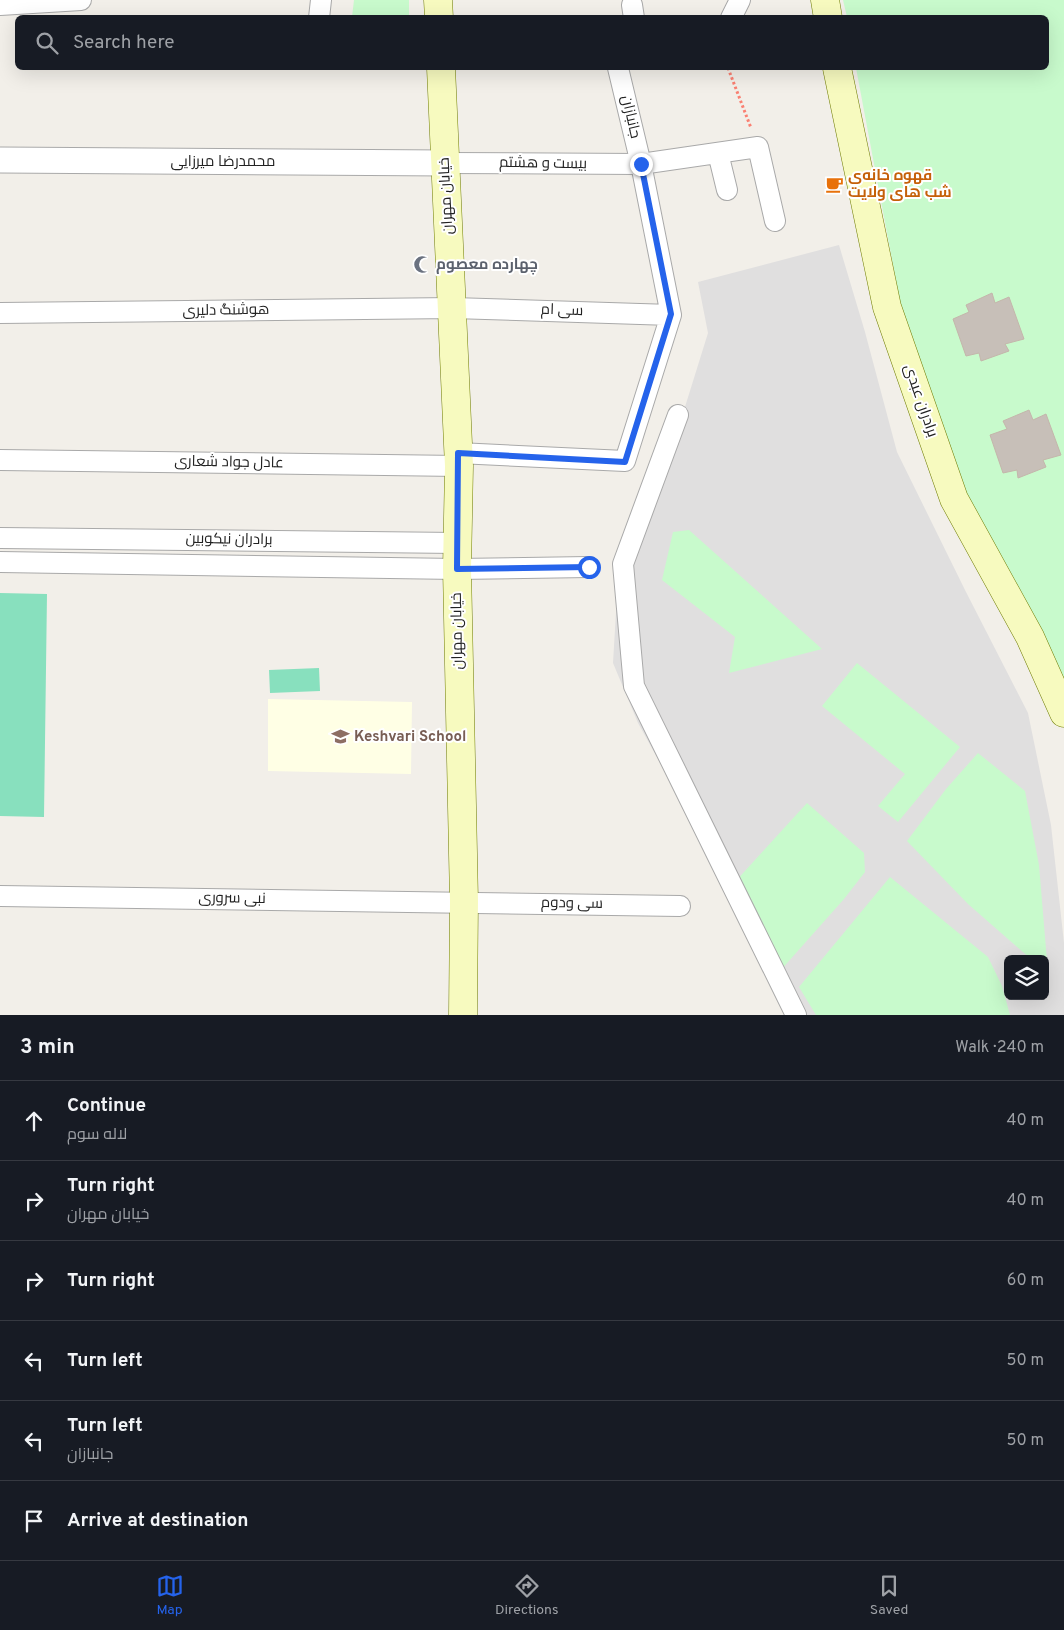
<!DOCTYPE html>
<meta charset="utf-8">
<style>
:root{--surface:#171b24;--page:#242831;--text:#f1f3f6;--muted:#9ea1a6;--line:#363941;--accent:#2563eb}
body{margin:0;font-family:Overpass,Cairo,sans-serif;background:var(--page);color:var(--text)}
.controls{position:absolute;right:15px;bottom:15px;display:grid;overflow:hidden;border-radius:8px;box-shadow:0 5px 20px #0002}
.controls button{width:45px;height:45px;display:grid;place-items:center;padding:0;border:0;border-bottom:1px solid var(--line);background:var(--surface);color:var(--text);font:25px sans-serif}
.stop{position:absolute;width:15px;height:15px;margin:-11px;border:4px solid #2563eb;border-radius:50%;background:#fff}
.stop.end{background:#2563eb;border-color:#fff;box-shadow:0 1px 5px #0008}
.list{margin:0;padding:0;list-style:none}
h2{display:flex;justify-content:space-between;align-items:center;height:65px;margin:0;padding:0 20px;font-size:21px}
h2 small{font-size:16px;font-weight:400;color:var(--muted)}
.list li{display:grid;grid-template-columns:32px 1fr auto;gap:15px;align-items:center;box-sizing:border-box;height:80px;padding:0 20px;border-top:1px solid var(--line)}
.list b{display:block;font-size:19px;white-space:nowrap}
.list p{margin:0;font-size:16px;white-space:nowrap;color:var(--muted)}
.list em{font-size:16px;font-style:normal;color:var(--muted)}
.icon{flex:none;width:28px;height:28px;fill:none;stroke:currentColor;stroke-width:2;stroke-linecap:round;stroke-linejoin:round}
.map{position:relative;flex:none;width:1064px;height:1015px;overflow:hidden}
.search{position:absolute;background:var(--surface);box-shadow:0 5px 20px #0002;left:15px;right:15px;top:15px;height:55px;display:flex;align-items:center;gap:12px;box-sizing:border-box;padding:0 18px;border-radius:8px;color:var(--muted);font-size:19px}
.sheet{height:545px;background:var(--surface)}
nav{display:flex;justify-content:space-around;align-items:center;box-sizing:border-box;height:70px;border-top:1px solid var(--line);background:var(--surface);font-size:14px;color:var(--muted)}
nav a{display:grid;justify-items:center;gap:2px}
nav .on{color:var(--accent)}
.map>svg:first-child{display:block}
.residential{fill:#e0dfdf;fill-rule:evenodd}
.education{fill:#ffffe5}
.park{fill:#c8facc}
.pitch{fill:#88e0be}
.building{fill:#c7bfb8;stroke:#c4b6ab}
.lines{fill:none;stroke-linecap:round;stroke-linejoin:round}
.minor-casing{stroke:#a9a9a9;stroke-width:22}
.tertiary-casing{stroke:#a9a9a9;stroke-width:27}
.secondary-casing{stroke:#707d05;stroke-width:29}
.path{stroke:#fa8072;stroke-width:3;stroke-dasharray:2.5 2.5;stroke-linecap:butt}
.minor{stroke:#fff;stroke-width:20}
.tertiary{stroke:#fff;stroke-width:25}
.secondary{stroke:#f7fabf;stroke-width:28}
.route{stroke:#2563eb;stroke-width:6}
.labels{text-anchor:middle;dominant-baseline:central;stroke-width:4;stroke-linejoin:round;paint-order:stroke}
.street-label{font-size:15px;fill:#222;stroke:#fff}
.food-label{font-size:15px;font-weight:bold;fill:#c56008;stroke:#fff;text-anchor:start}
.worship-label{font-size:15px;font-weight:bold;fill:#5b616d;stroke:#fff;text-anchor:start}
.education-label{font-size:15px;font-weight:bold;fill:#785e54;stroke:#fff;text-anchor:start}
</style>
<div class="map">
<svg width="1064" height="1015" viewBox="0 0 1064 1015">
<rect width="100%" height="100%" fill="#f2efe9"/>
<!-- residential -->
<path class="residential" d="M839 245 865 332 897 452 966 592 1028 713 1051 825 1064 943V1015H799L638 723 613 663 617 595 661 484 708 333 698 282ZM1008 959H1045V996H1008Z"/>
<!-- education -->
<path class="education" d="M268 699 412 702 411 774 268 771Z"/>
<!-- park -->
<path class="park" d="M354 0H409V17H352Z
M843 0H1064V680L966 492 900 302 856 68H1046V18L847 17Z
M689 530 822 649 729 673 735 637 662 580 673 532Z
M857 663 960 747 898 822 878 806 905 774 822 706Z
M978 753 1025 791 1039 865 1048 973 1045 971V959H1031L968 904 907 841 946 789Z
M807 803 864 853 865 872 844 899 780 971 734 883Z
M890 877 988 957 1002 986 1010 1015H816L799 987Z"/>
<!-- pitch -->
<path class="pitch" d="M0 593 47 594 44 817 0 816Z
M319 668 320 691 270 693 269 670Z"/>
<!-- building -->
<path class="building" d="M992 293 995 303 1009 297 1024 339 1005 344 1009 351 981 361 979 353 966 356 953 319 969 312 966 305Z
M1029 410 1033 420 1046 414 1061 455 1043 460 1046 467 1018 478 1017 470 1003 473 990 435 1007 429 1003 421Z"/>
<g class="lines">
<defs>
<path id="minor" d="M0 5 81 0
M632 5 634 18
M319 18 321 0
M731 18 740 0
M718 153 727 190
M446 163 641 164 758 147 775 221
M0 313 453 308 671 315
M678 415 623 564 634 686 796 1015
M458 453 625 461 671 315 641 164 618 68
M0 460 459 466
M0 538 457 543
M0 562 457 569 589 567
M0 896 680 906"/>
<path id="tertiary" d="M0 160 446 163"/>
<path id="secondary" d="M438 0 439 18
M825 0 828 18
M441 68 459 466 457 569 464 901 463 1015
M837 68 887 307 954 499 1030 637 1064 713"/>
</defs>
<!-- minor casing -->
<use href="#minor" class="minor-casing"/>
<!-- tertiary casing -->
<use href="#tertiary" class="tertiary-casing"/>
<!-- secondary casing -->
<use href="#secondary" class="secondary-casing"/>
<!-- path -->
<path class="path" d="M728 68 751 128"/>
<!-- minor -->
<use href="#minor" class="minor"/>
<!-- tertiary -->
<use href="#tertiary" class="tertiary"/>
<!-- secondary -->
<use href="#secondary" class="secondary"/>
</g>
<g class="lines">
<!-- route -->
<path class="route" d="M589 567 457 569 458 453 625 462 671 314 641 164"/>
</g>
<!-- icons -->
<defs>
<symbol id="cafe-bare" viewBox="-9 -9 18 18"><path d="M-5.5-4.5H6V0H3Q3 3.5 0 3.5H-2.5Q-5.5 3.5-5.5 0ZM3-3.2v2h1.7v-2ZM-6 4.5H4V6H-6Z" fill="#e8710a" stroke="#fff" stroke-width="2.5" paint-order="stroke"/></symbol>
<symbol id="mosque-bare" viewBox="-9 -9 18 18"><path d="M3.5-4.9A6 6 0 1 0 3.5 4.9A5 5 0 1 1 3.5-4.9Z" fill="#6b7280" stroke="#fff" stroke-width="2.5" paint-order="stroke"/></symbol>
<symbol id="school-bare" viewBox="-9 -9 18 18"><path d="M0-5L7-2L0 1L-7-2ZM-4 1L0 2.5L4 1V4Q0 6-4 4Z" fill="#8d6e63" stroke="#fff" stroke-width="2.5" paint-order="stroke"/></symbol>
</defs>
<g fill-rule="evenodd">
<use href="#cafe-bare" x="822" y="172" width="25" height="25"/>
<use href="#mosque-bare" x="410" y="252" width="25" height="25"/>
<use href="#school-bare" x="328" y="724" width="25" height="25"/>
</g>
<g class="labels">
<!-- street labels -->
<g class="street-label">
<text transform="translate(630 117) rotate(77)">جانبازان</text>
<text x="223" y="162">محمدرضا میرزایی</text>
<text transform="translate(543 164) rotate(1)">بیست و هشتم</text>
<text transform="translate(447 196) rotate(-93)">خیابان مهران</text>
<text transform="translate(226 311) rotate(-1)">هوشنگ دلیری</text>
<text transform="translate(562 311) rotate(2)">سی ام</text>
<text transform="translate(920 401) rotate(71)">برادران عبدی</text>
<text transform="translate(229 463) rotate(1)">عادل جواد شعاری</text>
<text transform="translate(229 540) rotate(1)">برادران نیکوبین</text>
<text transform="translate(458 631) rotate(-91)">خیابان مهران</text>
<text transform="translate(232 899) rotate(1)">نبی سروری</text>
<text transform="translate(572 904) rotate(1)">سی ودوم</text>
</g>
<!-- food labels -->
<g class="food-label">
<text x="848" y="176">قهوه خانه‌ی<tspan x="848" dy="17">شب های ولایت</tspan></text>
</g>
<!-- worship labels -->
<g class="worship-label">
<text x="436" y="265">چهارده معصوم</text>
</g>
<!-- education labels -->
<g class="education-label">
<text x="354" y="737">Keshvari School</text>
</g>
</g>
</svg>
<div class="controls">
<button><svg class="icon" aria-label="layers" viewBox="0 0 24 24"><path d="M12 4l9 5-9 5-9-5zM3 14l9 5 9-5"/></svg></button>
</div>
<div class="stop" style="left:589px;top:567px"></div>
<div class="stop end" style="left:641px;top:164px"></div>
<div class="search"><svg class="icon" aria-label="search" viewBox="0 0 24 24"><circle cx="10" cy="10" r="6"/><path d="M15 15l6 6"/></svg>Search here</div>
</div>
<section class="sheet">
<h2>3 min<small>Walk · 240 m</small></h2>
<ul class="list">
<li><svg class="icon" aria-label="ahead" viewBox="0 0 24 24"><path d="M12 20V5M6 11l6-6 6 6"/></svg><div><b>Continue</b><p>لاله سوم</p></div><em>40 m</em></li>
<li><svg class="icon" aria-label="right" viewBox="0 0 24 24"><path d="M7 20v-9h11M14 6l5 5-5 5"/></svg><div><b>Turn right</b><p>خیابان مهران</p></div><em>40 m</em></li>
<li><svg class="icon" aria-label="right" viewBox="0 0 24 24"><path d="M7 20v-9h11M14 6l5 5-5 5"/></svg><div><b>Turn right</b></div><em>60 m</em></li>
<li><svg class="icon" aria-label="left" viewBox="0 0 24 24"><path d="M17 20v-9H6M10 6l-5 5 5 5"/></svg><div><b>Turn left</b></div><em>50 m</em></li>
<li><svg class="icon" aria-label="left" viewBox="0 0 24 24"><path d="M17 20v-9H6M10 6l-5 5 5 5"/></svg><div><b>Turn left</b><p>جانبازان</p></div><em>50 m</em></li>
<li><svg class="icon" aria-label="arrive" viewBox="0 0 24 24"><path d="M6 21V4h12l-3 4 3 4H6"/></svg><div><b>Arrive at destination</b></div></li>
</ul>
</section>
<nav>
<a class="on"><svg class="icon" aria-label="map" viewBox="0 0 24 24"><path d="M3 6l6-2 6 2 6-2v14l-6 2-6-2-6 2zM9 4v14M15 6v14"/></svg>Map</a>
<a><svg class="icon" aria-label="directions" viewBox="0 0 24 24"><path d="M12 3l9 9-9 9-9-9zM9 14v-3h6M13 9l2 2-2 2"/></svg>Directions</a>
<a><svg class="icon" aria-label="saved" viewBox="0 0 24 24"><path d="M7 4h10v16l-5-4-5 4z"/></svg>Saved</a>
</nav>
